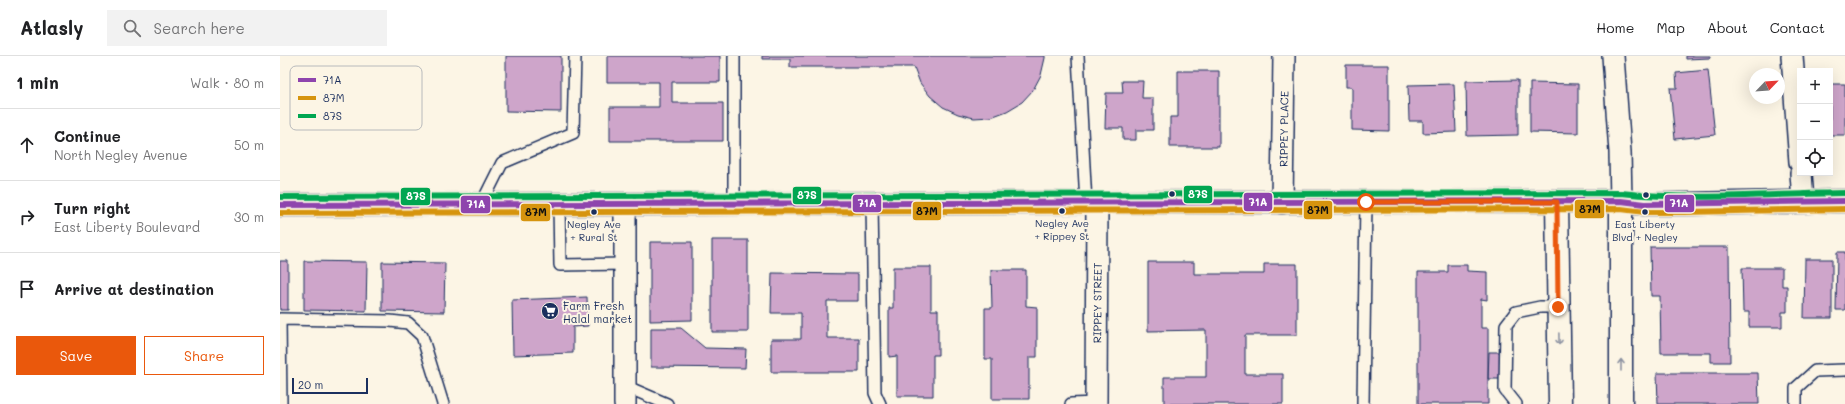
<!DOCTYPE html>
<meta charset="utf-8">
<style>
:root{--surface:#fff;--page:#f2f2f2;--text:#202124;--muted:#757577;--line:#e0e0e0;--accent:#ea580c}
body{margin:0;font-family:Mali,sans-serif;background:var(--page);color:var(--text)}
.controls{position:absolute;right:12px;top:12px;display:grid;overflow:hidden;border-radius:0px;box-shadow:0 4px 16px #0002}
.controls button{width:36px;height:36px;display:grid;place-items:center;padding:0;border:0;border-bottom:1px solid var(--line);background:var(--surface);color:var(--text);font:20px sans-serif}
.compass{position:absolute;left:1469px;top:12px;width:36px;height:36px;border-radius:50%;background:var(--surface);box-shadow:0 4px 16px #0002;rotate:65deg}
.scale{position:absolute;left:12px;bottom:10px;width:76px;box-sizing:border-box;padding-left:4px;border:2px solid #1b2f5e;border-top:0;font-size:11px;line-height:14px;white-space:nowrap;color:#1b2f5e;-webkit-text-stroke:3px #fcf5e5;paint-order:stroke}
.stop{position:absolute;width:12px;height:12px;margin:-9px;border:3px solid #ea580c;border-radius:50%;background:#fff}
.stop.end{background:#ea580c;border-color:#fff;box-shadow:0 1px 4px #0008}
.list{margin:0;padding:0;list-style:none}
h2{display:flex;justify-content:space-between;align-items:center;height:52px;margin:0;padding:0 16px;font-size:17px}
h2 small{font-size:13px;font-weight:400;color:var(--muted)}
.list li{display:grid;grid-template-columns:26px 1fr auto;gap:12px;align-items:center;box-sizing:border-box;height:72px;padding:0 16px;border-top:1px solid var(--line)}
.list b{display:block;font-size:15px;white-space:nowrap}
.list p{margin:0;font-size:13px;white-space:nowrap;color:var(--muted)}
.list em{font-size:13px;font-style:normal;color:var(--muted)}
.actions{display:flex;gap:8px;padding:12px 16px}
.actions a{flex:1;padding:9px 0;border:1px solid var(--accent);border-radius:0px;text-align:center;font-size:14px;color:var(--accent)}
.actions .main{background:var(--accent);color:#fff}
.icon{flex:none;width:22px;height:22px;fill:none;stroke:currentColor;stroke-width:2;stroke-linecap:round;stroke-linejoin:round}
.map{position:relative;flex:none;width:1565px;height:348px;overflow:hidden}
header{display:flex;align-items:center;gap:24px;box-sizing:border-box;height:56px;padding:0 20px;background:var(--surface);border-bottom:1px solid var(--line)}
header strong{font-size:19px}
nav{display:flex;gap:22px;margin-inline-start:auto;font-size:14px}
.search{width:280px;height:36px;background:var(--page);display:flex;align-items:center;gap:10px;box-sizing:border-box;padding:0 14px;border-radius:0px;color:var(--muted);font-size:15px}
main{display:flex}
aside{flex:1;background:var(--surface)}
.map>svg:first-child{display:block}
.building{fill:#cea5ca;stroke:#1b2f5e}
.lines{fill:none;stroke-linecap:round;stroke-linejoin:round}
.lane-casing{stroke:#1b2f5e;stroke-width:14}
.street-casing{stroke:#1b2f5e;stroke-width:24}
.secondary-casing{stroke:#1b2f5e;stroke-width:25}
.lane{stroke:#fcf5e5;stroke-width:11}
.street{stroke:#fcf5e5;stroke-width:21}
.secondary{stroke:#fcf5e5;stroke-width:22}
.bus-1-casing{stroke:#fcf5e5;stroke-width:9}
.bus-2-casing{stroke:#fcf5e5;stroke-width:9}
.bus-3-casing{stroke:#fcf5e5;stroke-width:9}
.bus-1{stroke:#8e44ad;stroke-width:6}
.bus-2{stroke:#d6940e;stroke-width:6}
.bus-3{stroke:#00a651;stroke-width:6}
.oneway{stroke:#8c92a2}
.route{stroke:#ea580c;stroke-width:5}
.bus-dot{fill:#1b2f5e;stroke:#fcf5e5;stroke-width:1.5}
.labels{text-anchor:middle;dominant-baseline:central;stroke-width:4;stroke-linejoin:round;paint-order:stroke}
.bus-label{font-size:10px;fill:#1b2f5e;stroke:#fcf5e5}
.street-label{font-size:11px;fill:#1b2f5e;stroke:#fcf5e5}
.poi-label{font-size:11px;fill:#1b2f5e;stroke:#fcf5e5;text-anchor:start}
.key{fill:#fcf5e5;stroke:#b8babc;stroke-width:1}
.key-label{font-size:11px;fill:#1b2f5e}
.line-badge{stroke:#fcf5e5;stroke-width:1.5}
.badge-label{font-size:11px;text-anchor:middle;font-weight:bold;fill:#fff}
.pale-badge-label{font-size:11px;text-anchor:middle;font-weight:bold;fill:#111}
</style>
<header>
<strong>Atlasly</strong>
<div class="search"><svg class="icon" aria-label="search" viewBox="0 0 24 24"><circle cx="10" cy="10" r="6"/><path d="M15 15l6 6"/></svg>Search here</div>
<nav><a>Home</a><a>Map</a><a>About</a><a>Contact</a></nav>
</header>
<main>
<aside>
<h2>1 min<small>Walk · 80 m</small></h2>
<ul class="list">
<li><svg class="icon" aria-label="ahead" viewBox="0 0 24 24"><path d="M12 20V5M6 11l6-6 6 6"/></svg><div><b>Continue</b><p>North Negley Avenue</p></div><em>50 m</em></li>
<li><svg class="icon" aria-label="right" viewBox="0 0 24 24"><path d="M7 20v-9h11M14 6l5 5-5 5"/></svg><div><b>Turn right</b><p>East Liberty Boulevard</p></div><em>30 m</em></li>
<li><svg class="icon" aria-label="arrive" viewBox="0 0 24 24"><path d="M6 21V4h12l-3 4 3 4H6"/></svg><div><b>Arrive at destination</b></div></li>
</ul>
<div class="actions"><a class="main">Save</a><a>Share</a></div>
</aside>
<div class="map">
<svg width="1565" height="348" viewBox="0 0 1565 348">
<rect width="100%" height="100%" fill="#fcf5e5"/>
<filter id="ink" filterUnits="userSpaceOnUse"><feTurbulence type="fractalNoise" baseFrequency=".025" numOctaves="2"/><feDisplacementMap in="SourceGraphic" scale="8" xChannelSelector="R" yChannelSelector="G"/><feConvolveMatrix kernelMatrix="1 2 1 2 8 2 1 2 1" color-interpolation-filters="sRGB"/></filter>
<g filter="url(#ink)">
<!-- building -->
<path class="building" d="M226 0H281V56L226 55Z
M327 0H440V26H392V47H443V85H330V51H379V26H327Z
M482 0H765V2L761 19 753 34 742 46 727 55 711 61 694 62 678 58 663 51 650 40 640 27 634 11H510V3H482Z
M1406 0H1430V2L1406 3Z
M1066 9H1109V75L1072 74V31H1066Z
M1428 14 1435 79 1395 83 1390 32H1397L1396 17Z
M898 15H939V91H890V61H898Z
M1238 24V79L1187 80 1186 25Z
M842 25H863L862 42H873V74H856V84H843V72H825L826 37H843Z
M1250 27 1298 28V77L1250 76Z
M1174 28 1176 76 1143 77V65H1129L1128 29Z
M1550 28H1565V79H1550Z
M432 184H468V276H432Z
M370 186H412V264L370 265Z
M1370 191H1449L1450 306H1431V297H1381L1380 240H1371Z
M1557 196H1565V254H1556Z
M1525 203H1552V262H1524Z
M0 205H8V254H0Z
M24 205 87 206 86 255 24 254Z
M102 206 165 207 164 256 102 255Z
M868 206H914V218H984V208H1017V279H965V318H1003V348H884V321H926V274L868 275Z
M1168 209H1187V215L1207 216V244L1201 243V272H1208V348H1138V216H1168Z
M613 211H651V254H658V299H653V340H617V300L609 301V252H613Z
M1462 212H1502V230H1507V256H1502V271H1469V256H1463Z
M711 214H746V250L757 251V301H749V343H712V303H705V252H712Z
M492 217 578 218V245H547V282H579V316H491V283H521V257H491Z
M307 241 308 270 293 271V297L233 299 232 244Z
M371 272H401L425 292 466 293 465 312 371 311Z
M1209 296H1228V323H1208Z
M1377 317H1478L1479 348H1378Z"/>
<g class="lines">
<defs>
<path id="lane" d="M454 0V148
M798 0 806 147
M279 148 280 209 345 208
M592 148 595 337 600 348
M201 149 222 107 293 77 295 0
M345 330 387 348
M1 348 0 263 110 265 128 267 142 280 163 348
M791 348 816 347
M1083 348 1086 146
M1236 348 1225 334 1226 269 1236 256 1260 251H1278
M1516 348V332L1535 315 1565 314"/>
<g id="street">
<path d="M1333 0 1340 96 1341 145"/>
<path d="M1512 0 1520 106"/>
<path d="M1521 117 1523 145"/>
<path id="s1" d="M1002 147 1004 0"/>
<path d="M345 148V348"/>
<path id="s2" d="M816 348 817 147"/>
</g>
<path id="secondary" d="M1341 145V348
M1277 146 1280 348
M0 149 1341 145 1365 148H1404L1565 145"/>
</defs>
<!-- lane casing -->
<use href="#lane" class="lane-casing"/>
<!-- street casing -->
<use href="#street" class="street-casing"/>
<!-- secondary casing -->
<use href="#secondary" class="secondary-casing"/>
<!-- lane -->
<use href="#lane" class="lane"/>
<!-- street -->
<use href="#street" class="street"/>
<!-- secondary -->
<use href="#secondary" class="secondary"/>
<defs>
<path id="bus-1" d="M0 149 1341 145 1365 148 1565 145"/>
<path id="bus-2" d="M0 157 1341 153 1365 156H1404L1565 153"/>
<path id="bus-3" d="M0 141 1341 137C1414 145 1491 138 1565 137"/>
</defs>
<!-- bus-1 casing -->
<use href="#bus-1" class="bus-1-casing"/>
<!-- bus-2 casing -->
<use href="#bus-2" class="bus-2-casing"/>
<!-- bus-3 casing -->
<use href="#bus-3" class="bus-3-casing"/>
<!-- bus-1 -->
<use href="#bus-1" class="bus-1"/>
<!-- bus-2 -->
<use href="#bus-2" class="bus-2"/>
<!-- bus-3 -->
<use href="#bus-3" class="bus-3"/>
</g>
<!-- one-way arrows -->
<defs><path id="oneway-shaft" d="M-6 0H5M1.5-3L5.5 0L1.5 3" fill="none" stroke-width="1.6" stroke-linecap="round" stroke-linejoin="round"/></defs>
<g class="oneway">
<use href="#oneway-shaft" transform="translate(1279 283) rotate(89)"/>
<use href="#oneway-shaft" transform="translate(1341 309) rotate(-90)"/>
</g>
</g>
<g class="lines" filter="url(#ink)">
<!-- route -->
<path class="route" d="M1086 146H1277L1278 251"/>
</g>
<!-- icons -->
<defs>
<symbol id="supermarket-disc" viewBox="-11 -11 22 22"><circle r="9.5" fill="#1b2f5e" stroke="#fcf5e5"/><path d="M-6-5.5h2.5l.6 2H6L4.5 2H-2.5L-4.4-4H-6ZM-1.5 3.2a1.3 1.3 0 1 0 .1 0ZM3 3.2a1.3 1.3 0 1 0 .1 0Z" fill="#fff"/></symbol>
</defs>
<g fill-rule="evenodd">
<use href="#supermarket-disc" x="260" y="245" width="20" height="20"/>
</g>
<!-- markers -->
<g class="bus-dot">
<circle cx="892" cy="138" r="3.5"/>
<circle cx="1366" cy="139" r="3.5"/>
<circle cx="782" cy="155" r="3.5"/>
<circle cx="314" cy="156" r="3.5"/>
<circle cx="1365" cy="156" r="3.5"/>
</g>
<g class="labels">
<!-- bus labels -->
<g class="bus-label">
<text x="782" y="167">Negley Ave<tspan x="782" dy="13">+ Rippey St</tspan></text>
<text x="314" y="168">Negley Ave<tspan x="314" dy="13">+ Rural St</tspan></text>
<text x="1365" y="168">East Liberty<tspan x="1365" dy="13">Blvd + Negley</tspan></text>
</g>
<!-- street labels -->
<g class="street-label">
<text stroke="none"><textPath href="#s1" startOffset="74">RIPPEY PLACE</textPath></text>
<text stroke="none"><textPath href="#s2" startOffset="101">RIPPEY STREET</textPath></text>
</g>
<!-- poi labels -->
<g class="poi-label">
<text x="283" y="249">Farm Fresh<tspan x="283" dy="13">Halal market</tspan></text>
</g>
</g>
<!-- legend -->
<rect x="10" y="10" width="132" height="64" rx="6" class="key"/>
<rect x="18" y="22" width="18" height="4" fill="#8e44ad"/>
<rect x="18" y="40" width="18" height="4" fill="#d6940e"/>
<rect x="18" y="58" width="18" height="4" fill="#00a651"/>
<g class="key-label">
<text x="43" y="28">71A</text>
<text x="43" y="46">87M</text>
<text x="43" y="64">87S</text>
</g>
<g class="line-badge">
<rect x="903" y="129" width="30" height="19" rx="4" fill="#00a651"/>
<rect x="512" y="130" width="30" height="19" rx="4" fill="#00a651"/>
<rect x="120" y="131" width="31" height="19" rx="4" fill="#00a651"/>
<rect x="963" y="136" width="30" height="20" rx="4" fill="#8e44ad"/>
<rect x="572" y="138" width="30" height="19" rx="4" fill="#8e44ad"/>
<rect x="1384" y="138" width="31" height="19" rx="4" fill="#8e44ad"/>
<rect x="180" y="139" width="31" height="19" rx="4" fill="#8e44ad"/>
<rect x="1294" y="143" width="31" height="20" rx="4" fill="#d6940e"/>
<rect x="1023" y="144" width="30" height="20" rx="4" fill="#d6940e"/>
<rect x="632" y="145" width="30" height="20" rx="4" fill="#d6940e"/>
<rect x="240" y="147" width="31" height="19" rx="4" fill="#d6940e"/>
</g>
<g class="badge-label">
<text x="918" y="142">87S</text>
<text x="527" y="143">87S</text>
<text x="136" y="144">87S</text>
<text x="978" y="150">71A</text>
<text x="587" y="151">71A</text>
<text x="1399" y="151">71A</text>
<text x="196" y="152">71A</text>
</g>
<g class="pale-badge-label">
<text x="1310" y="157">87M</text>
<text x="1038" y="158">87M</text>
<text x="647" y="159">87M</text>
<text x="256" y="160">87M</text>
</g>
</svg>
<div class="controls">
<button>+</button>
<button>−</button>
<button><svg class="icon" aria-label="locate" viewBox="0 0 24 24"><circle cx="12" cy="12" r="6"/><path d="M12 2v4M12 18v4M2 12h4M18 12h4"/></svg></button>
</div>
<svg class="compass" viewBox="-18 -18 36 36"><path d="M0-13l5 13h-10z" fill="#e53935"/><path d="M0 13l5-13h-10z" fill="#757577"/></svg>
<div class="scale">20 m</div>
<div class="stop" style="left:1086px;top:146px"></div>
<div class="stop end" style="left:1278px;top:251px"></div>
</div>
</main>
